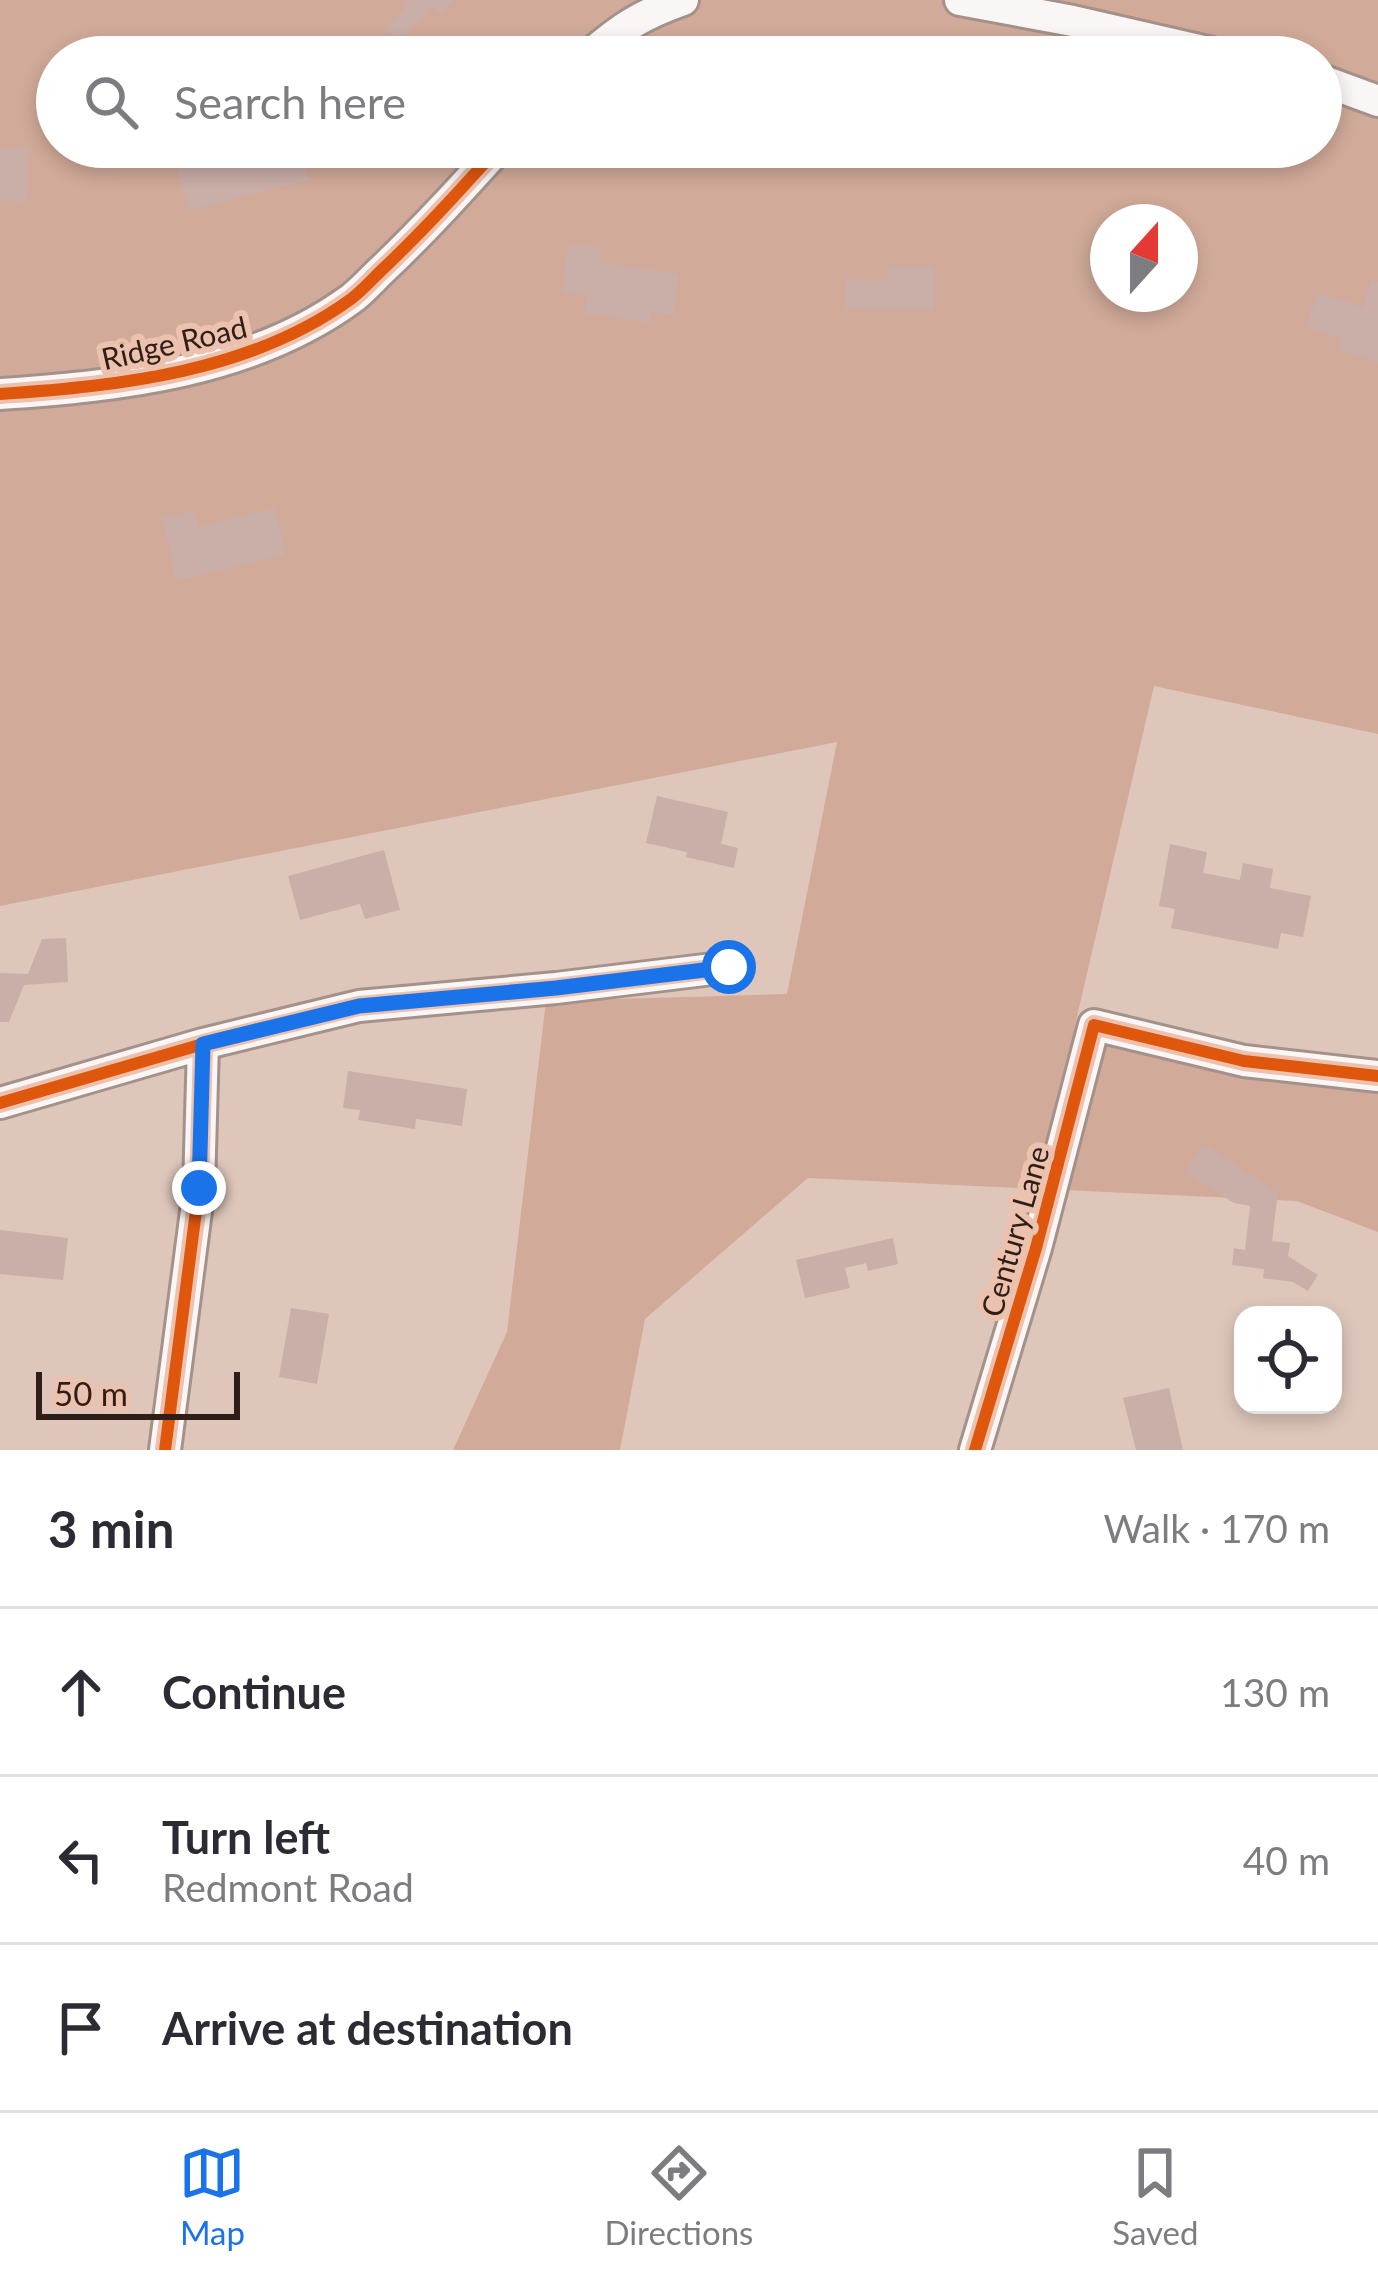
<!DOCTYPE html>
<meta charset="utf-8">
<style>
:root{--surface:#fff;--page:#f2f2f3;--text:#2b2b33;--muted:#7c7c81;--line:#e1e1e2;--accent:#1a73e8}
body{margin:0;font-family:Lato,sans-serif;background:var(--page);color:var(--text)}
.controls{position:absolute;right:36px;bottom:36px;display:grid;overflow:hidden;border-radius:24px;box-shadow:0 6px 18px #0003}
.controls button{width:108px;height:108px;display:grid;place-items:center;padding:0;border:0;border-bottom:3px solid var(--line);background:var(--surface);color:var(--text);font:60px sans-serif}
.compass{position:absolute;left:1090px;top:204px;width:108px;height:108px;border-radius:50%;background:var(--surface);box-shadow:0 6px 18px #0003;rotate:21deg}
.scale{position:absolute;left:36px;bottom:30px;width:204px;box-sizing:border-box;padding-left:12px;border:6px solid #2e1e17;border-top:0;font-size:33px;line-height:42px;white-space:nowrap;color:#2e1e17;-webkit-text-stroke:9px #ecc1ad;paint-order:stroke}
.stop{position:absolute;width:36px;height:36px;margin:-27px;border:9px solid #1a73e8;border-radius:50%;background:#fff}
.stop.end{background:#1a73e8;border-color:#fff;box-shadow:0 3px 12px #0008}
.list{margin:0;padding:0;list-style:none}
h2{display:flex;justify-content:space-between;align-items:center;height:156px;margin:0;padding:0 48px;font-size:51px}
h2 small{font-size:39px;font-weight:400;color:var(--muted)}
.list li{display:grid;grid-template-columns:78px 1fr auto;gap:36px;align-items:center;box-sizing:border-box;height:168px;padding:0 48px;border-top:3px solid var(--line)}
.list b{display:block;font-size:45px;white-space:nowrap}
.list p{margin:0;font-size:39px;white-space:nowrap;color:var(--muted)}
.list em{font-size:39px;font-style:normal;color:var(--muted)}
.icon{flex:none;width:66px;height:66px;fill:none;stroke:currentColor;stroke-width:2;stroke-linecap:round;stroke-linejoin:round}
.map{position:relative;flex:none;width:1378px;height:1450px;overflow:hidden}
.search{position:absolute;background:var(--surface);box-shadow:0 6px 18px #0003;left:36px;right:36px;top:36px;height:132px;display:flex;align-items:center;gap:30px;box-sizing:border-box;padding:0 42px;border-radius:66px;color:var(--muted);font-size:45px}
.sheet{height:660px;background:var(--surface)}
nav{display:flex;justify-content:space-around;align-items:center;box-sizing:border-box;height:168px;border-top:3px solid var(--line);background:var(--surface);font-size:33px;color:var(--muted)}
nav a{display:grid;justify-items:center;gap:6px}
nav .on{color:var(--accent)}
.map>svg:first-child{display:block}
.green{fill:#d1aa99;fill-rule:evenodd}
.building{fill:#caaea8}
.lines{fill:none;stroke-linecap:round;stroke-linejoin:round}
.minor-casing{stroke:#a49189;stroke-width:36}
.minor{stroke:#faf6f5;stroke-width:30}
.cycleway-casing{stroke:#ecc1ad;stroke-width:20}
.cycleway{stroke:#df560d;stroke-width:12}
.route{stroke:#1a73e8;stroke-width:15}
.labels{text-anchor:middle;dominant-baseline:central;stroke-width:12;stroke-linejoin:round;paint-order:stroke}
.street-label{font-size:30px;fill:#2e1e17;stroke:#ecc1ad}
</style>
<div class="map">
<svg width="1378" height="1450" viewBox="0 0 1378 1450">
<rect width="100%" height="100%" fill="#dec6bb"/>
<!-- green -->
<path class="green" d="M0 0H1378V734L1154 686 1075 1025 1378 1066V1232L1297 1201 808 1178 645 1319 620 1450H453L507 1332 546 1001 787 994 837 742 0 906ZM57 57H1321V147H57ZM1108 222H1180V294H1108Z"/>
<!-- building -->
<path class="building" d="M402 0H453L441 14 431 5 399 42 385 30 407 5Z
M0 147 29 148 27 202 0 201Z
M210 147H300L309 180 189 211 174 157Z
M569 243 601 248 599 262 679 274 673 315 651 312 650 323 584 313 587 296 562 292Z
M888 266 934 267V310L846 309V279L887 280Z
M1371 280 1378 282V362L1337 350 1341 338 1307 328 1317 293 1363 307Z
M275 508 286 555 176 581 162 518 196 511 199 526Z
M657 796 728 812 721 844 738 848 734 868 686 857 687 852 646 843Z
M1170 844 1207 852 1203 873 1240 880 1243 863 1273 869 1270 888 1311 896 1303 937 1281 933 1278 949 1171 928 1175 909 1159 906Z
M384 850 400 910 365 919 360 904 300 920 288 876Z
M66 938 68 982 24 985 9 1022H0V973L28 974 42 939Z
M348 1071 467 1089 462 1126 416 1119 415 1129 358 1120 360 1110 343 1108Z
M1203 1144 1278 1192 1272 1241 1290 1243 1288 1256 1318 1275 1308 1291 1293 1282 1263 1278 1264 1269 1232 1265 1234 1248 1245 1250 1250 1206 1234 1203 1185 1172Z
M0 1230 68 1238 63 1280 0 1274Z
M893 1238 898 1264 868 1271 866 1263 845 1268 850 1288 805 1298 796 1260Z
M291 1308 329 1314 317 1384 279 1377Z
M1169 1388 1183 1450H1136L1123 1398Z"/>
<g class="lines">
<defs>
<path id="minor" d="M960 0 1073 21 1230 57
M588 57C620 28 643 14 683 0
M1321 80 1378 101
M0 394C120 386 251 372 351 299 363 290 374 277 385 267 425 229 462 188 499 147
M0 1103 203 1044 359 1006 556 988 729 967
M165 1450 199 1188 203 1044
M975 1450 1036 1248 1094 1025 1244 1061 1378 1076"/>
</defs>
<!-- minor casing -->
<use href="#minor" class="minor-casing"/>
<!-- minor -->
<use href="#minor" class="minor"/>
<defs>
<path id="cycleway" d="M0 394C120 386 251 372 351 299 363 290 374 277 385 267 425 229 462 188 499 147
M0 1103 203 1044 359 1006 556 988 729 967
M165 1450 199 1188 203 1044
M975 1450 1036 1248 1094 1025 1244 1061 1378 1076"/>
</defs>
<!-- cycleway casing -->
<use href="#cycleway" class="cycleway-casing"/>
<!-- cycleway -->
<use href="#cycleway" class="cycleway"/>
</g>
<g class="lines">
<!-- route -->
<path class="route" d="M199 1188 203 1044 359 1006 556 988 729 967"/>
</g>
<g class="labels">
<!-- street labels -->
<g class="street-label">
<text transform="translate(174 342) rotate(-13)">Ridge Road</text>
<text transform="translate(1014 1231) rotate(-74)">Century Lane</text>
</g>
</g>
</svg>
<div class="controls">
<button><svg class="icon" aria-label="locate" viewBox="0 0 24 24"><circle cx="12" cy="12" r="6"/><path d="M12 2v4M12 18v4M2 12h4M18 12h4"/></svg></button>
</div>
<svg class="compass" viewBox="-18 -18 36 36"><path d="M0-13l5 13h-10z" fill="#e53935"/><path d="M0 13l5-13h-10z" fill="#7c7c81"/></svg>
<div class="scale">50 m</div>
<div class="stop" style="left:729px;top:967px"></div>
<div class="stop end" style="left:199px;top:1188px"></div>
<div class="search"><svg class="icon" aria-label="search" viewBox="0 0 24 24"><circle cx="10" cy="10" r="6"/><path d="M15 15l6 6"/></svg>Search here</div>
</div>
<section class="sheet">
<h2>3 min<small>Walk · 170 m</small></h2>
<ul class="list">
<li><svg class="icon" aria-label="ahead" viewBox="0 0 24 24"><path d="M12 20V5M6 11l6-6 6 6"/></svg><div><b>Continue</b></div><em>130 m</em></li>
<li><svg class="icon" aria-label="left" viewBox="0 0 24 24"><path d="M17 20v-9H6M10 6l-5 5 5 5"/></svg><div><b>Turn left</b><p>Redmont Road</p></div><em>40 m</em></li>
<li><svg class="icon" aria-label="arrive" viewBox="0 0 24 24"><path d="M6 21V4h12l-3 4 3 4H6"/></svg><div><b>Arrive at destination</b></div></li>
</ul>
</section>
<nav>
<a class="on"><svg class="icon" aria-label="map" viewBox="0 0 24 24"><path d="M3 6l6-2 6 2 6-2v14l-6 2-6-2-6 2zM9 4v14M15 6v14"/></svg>Map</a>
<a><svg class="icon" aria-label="directions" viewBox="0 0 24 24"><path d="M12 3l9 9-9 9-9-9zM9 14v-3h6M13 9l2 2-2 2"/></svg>Directions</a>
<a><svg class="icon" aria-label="saved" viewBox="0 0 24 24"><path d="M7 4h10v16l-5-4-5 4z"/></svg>Saved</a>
</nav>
